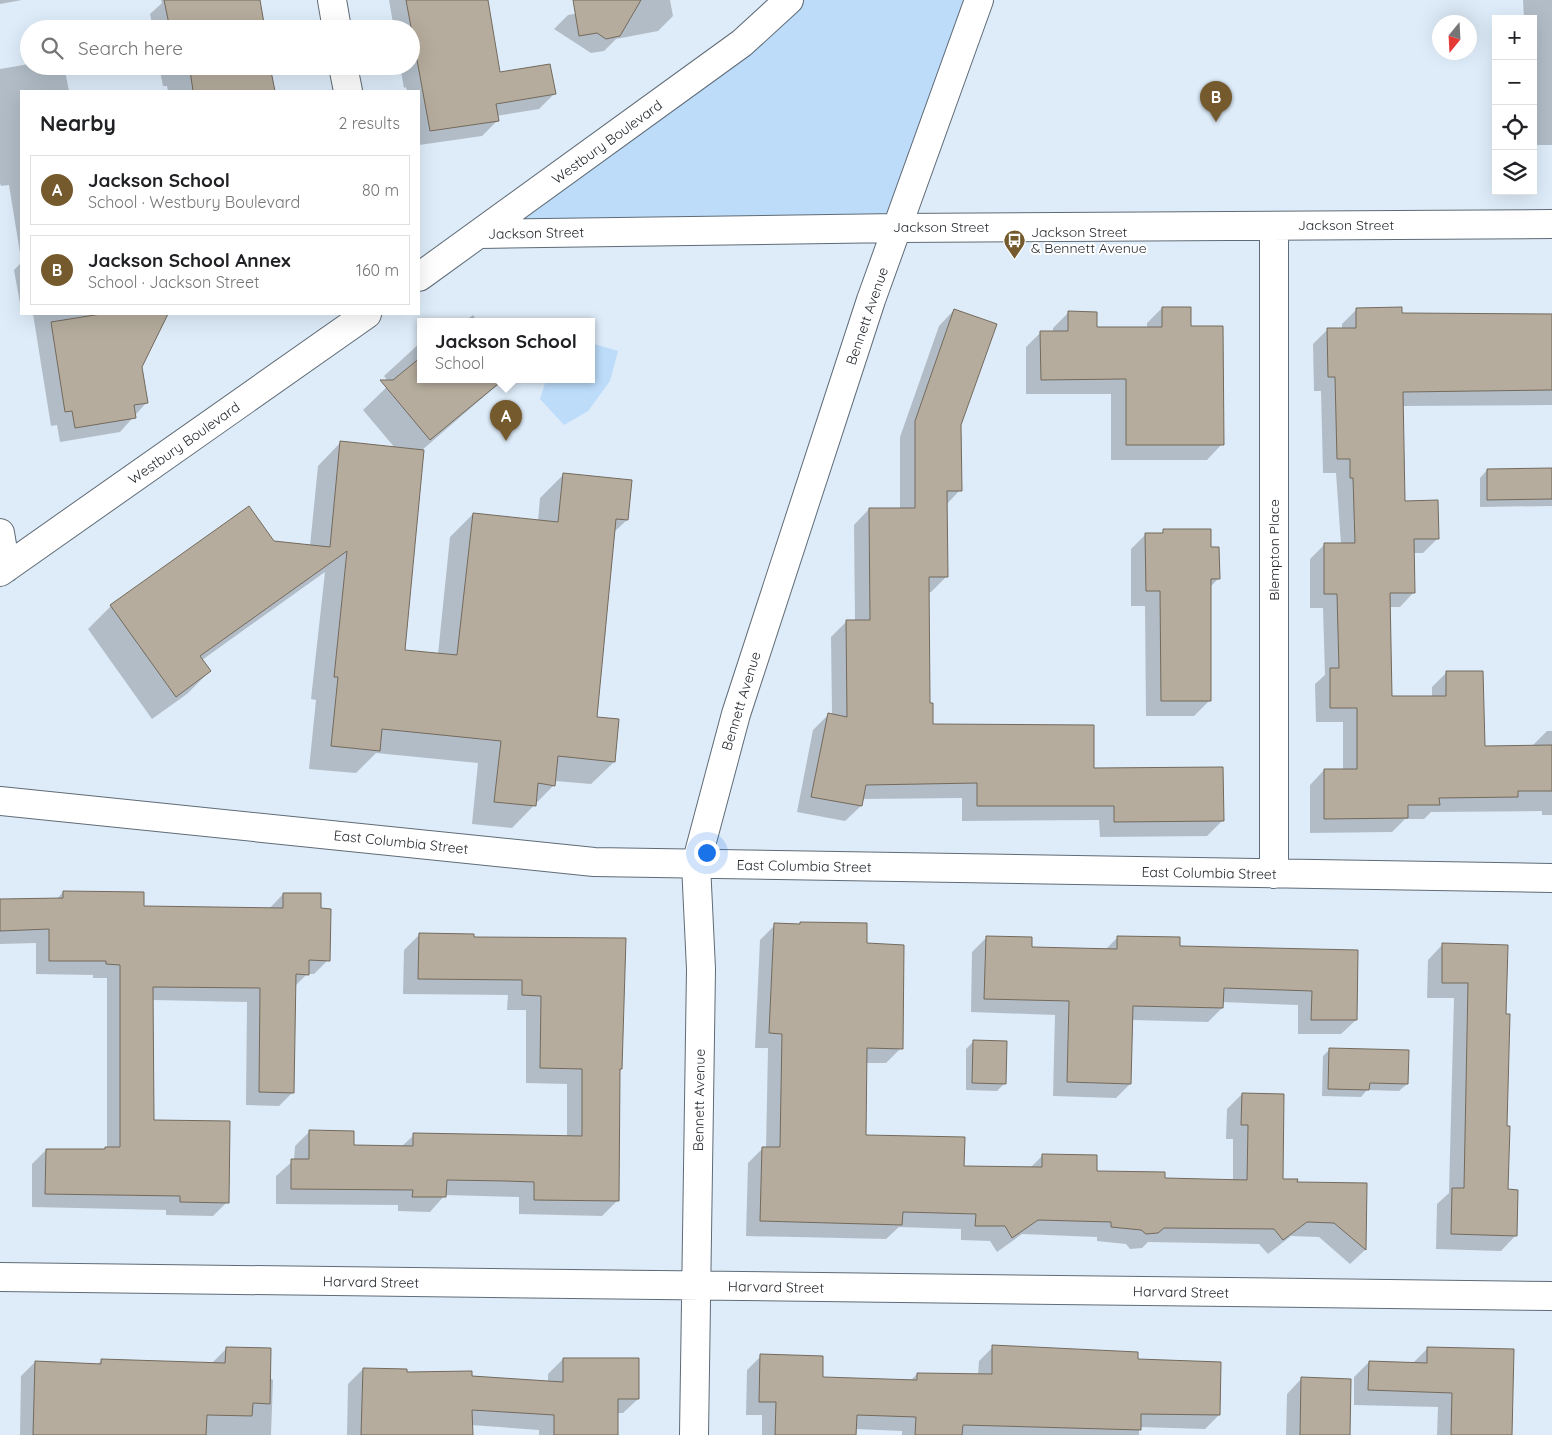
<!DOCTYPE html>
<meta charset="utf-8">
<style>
:root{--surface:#fff;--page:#f6f6f6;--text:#202124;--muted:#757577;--line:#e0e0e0;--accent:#745a2c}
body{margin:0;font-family:Quicksand,sans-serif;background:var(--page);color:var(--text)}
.controls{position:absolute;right:15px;top:15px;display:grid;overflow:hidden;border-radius:0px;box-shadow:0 5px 20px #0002}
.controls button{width:45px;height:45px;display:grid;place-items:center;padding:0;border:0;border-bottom:1px solid var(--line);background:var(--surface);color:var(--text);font:25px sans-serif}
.compass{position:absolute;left:1432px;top:15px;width:45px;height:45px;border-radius:50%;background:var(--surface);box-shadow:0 5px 20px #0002;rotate:198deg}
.you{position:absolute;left:706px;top:852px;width:18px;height:18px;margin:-12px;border:4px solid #fff;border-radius:50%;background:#1a73e8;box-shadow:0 0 0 8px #1a73e833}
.badge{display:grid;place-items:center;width:32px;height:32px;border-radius:50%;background:var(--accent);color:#fff;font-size:16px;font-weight:700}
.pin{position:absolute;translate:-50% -41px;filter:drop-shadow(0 1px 2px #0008)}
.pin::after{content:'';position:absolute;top:26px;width:18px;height:15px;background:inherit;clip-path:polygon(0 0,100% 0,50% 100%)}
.popup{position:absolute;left:417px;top:318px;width:178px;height:65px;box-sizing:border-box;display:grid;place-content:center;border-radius:0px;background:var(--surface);filter:drop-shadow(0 1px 4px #0005);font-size:16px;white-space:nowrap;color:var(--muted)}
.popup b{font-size:19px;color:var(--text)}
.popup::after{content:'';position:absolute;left:50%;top:100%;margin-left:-10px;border:10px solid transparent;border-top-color:var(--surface)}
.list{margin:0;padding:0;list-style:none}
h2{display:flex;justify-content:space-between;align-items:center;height:65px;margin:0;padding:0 20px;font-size:21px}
h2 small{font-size:16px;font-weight:400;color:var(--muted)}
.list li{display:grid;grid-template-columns:32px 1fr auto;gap:15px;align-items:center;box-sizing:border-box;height:70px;margin:0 10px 10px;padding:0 10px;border:1px solid var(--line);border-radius:0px}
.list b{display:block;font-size:19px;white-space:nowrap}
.list p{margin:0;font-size:16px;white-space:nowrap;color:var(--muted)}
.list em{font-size:16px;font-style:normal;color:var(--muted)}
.icon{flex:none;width:28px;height:28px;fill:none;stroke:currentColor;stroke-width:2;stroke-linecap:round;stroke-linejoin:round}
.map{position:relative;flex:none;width:1552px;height:1435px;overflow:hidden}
.search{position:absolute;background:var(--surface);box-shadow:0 5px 20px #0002;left:20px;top:20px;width:400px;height:55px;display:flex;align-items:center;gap:12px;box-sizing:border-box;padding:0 18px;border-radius:28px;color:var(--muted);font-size:19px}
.panel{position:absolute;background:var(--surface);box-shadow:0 5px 20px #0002;left:20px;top:90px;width:400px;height:225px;border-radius:0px}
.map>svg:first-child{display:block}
.green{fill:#bcdcfa}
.shadow{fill:#0003}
.building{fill:#b5ac9d;stroke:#736a5d}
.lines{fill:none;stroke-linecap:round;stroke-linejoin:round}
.minor-casing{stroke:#5f6b76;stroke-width:30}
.minor{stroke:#fff;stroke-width:28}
.labels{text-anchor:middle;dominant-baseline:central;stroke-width:4;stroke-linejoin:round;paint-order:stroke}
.street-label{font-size:14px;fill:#262b30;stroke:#fff}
.poi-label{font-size:14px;fill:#262b30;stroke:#fff;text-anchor:start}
</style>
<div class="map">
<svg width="1552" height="1435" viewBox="0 0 1552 1435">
<rect width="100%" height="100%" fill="#deecf9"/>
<!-- green -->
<path class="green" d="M789 0H979L898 228 480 234Z
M591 343 618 351 610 381 588 411 564 425 540 399 546 380H591Z"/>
<!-- shadow -->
<path class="shadow" d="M0 0H22L0 4Z
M161 0H258L263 29H153L150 14 162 3Z
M389 0H465L499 74 554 94 539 109 496 116 497 121 482 136 419 145V91H407L406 87 404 88 400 66H411V29H394Z
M581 0H670L673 16 658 31 616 39 604 51 591 53 554 29 568 15 579 13Z
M1523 0H1552V145H1533V19H1524Z
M29 64V66H64L69 91H21V259L9 185 1 186 0 183V69Z
M159 66H269L273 91H168L167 86H163Z
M21 263V309L14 270Z
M1162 308 1190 327 1222 444 1207 460H1111V394H1026V347L1041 332H1053V328L1068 313 1096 329 1147 328V323Z
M1357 309 1401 314 1552 315V405L1402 406 1403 502 1438 538 1423 553H1413L1414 592 1400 607H1389L1390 698 1432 697V687L1447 672 1483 747 1532 746 1547 731H1552V815H1542V811L1431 812 1424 819H1405L1392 832 1310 833V785L1324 770H1343V722H1316L1315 684 1325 675 1323 608H1310V559L1324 545 1341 544 1336 473H1323L1321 391H1314L1313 344 1328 329H1342V324Z
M954 310 960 490 946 505V577L931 592H928L929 704 932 725 1093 769 1223 820 1207 836 1100 837 1099 820 962 821V798L862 799 861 806 845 821 797 812 813 730 828 715H832L831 637 847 621H855L854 525 869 509H900V437L939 326Z
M33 314H167L141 366 147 402 120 432 60 442 57 425 51 426Z
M473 315 478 322H464Z
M421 342V380H503L421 451 404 651 438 654 450 537 473 514 538 521 540 498 563 475 627 520 613 533 596 718 614 762 591 784 555 781 554 785 512 828 472 824 478 763 376 753 356 773 309 769 316 700 311 699 325 572 202 660 210 671 187 694 152 719 88 629 111 606 273 542 310 546 318 466 340 443 395 448 363 410 390 384 384 376Z
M1552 469V506L1480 507V478L1487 470Z
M1164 531 1210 548 1218 579 1210 587 1209 701 1194 716H1146L1145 606H1131V549L1146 534H1160Z
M63 892 142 907 269 909 283 894 320 909 328 960 314 974H307L294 987 293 1092 279 1106 246 1105 247 1002 152 1000 153 1121 227 1202 213 1216 166 1215V1210L32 1207V1164L46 1150 103 1151 107 1148V978H93V975L36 974V943L0 944V900L57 899Z
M801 923 866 945 901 1048 886 1063H866L865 1136 963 1167 1030 1168 1043 1155 1096 1172 1163 1179 1233 1181V1139H1226L1227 1109 1242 1094 1282 1180 1296 1183 1366 1185 1365 1250 1350 1264 1319 1237 1291 1236 1268 1254 1259 1244 1148 1242 1142 1248 1130 1249 1126 1244 1097 1241V1237L1022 1234 997 1252 990 1241 961 1240V1229L899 1227 886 1239 746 1236 748 1163 763 1148H766L768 1048H755L760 940 775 925H798Z
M419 935 473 938 624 940 621 1069 619 1071 618 1200 602 1216 519 1214V1197L445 1195 430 1212 398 1211V1205L276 1204V1176L294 1160 295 1146 310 1131 352 1146 401 1147 414 1135 567 1137V1084L526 1083V1010H507L508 995 403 994 404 950Z
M1118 937 1179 947 1357 951 1356 1020 1341 1034H1298V1005L1222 1002V1008L1208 1022 1132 1020 1130 1084 1116 1098 1053 1096 1055 1015 971 1012 972 952 986 938 1030 948 1105 950Z
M1443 944 1505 1015 1507 1190 1516 1235 1501 1251 1436 1249 1437 1204 1449 1193 1454 998H1427L1428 960Z
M974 1041 1004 1084 997 1091 966 1090V1049Z
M1330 1049 1407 1084 1399 1091 1367 1090 1361 1097 1322 1096 1323 1056Z
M993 1347 1136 1360 1219 1415 1205 1429 1139 1427V1435H902V1431L855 1429V1435H762V1415H746L747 1370 761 1356 822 1379 910 1381 917 1374 978 1375 979 1361Z
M1428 1348 1510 1435H1437L1438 1407 1354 1405V1377L1369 1362 1412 1364Z
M226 1349 273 1380 271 1435H20L21 1376 35 1362 97 1365 101 1361 212 1363Z
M563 1359 638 1399 623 1413H617V1435H539V1430L471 1425V1435H347L348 1384 363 1369 548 1382V1374Z
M1302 1378 1349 1435H1286L1287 1394Z"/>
<!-- building -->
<path class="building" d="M164 0H260L265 29H170Z
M406 0H488L500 72 550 64 556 94 496 104 499 121 430 131Z
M573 0H641L620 36 606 39 597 33 579 36Z
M176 66H270L275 91H193L190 70 177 72Z
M1162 307H1191V326H1223L1224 445H1126V379L1041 380 1040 331H1068V311L1097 312V327H1162Z
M1402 307V313L1552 314V390L1403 392 1405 501 1438 500 1439 539H1414L1415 593H1390L1392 696H1446V671H1483L1485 746 1552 745V791H1518V797L1439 798 1440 805H1408V818L1324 819V769H1357V708H1330V668H1339L1337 594H1324V543H1355L1353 478H1350V459H1337L1335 377H1328L1327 328H1356V308Z
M954 309 997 324 961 425 962 491H947L948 577H929L930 703H933V724L1094 725V768L1223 767 1224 821 1114 822V806H977V783L866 785 862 806 811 797 828 713 847 717 846 620H870L869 508H915V421Z
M101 314H168L142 367 148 403 134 405 136 418 75 428 72 411 65 412 51 322Z
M421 357V380H503L430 440 380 380H393Z
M340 441 424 450 405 650 457 655 473 513 558 522 563 473 632 480 628 520 616 519 597 717 619 719 615 762 558 756 555 786 538 783 536 806 494 802 501 741 382 729 380 751 331 746 338 677H334L347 551 200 656 211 671 176 697 110 605 249 506 274 541 330 547Z
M1552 468V499L1487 500V469Z
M1163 529H1211V547H1219L1220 579H1211V701H1161L1160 591H1146L1145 533H1163Z
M63 891 144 892V906L283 908V893H321V908L331 909 330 961 309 960V975L296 974 294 1093 259 1092 260 988 153 987 154 1120 230 1121 229 1203 180 1202V1196L45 1194 46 1149H105V1147H120V965L106 964V961H49V929L0 931V899L63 898Z
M800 922 867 923V943L904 945 903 1049 867 1048 866 1135 965 1137 964 1166 1042 1167V1154L1097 1155V1171L1165 1172V1178L1247 1180 1248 1125H1241L1242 1093 1284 1094 1283 1179H1298L1297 1182 1367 1183 1366 1250 1334 1223 1307 1222 1283 1240 1274 1229 1164 1228 1158 1233 1146 1234 1141 1230 1111 1227V1222L1038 1220 1012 1238 1005 1226H975L976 1214 903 1212 902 1225 760 1221 762 1147H780L782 1034 769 1033 774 923 800 924Z
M419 933 474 934V937L626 938 622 1069H620L619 1201 534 1200V1182L506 1181 447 1180 446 1197H412L413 1190 291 1189V1159H309V1130L354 1131V1145L413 1146V1133L582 1136V1069L540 1068 541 996 522 995V980L418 979Z
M986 936 1032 937V947L1117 949V936L1180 937V946L1358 950 1357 1020H1311L1312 991 1224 988 1223 1008 1133 1006 1131 1084 1067 1082 1069 1001 984 999Z
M1442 943 1508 945 1506 1014H1510L1507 1126H1510L1508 1189 1518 1190 1517 1236 1451 1234 1452 1188H1464L1468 983H1442Z
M973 1040 1007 1041 1006 1084 972 1083Z
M1329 1048 1409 1050 1408 1084 1370 1083 1369 1090 1328 1089Z
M992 1345 1138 1352V1359L1221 1362 1220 1415 1141 1414V1430L963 1425 962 1435H915L916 1417 857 1415 856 1435H775L776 1402H759L760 1354 823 1356V1377L917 1380V1373L992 1374Z
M226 1347 271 1348 270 1404 253 1403 252 1416 207 1415 206 1435H33L35 1361 101 1364V1359L225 1363Z
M1427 1347 1514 1349 1512 1435H1451L1452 1393 1368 1390 1369 1361 1427 1363Z
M563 1358H639V1399H618V1435H554V1415L472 1410 473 1435H361L363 1368 407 1369V1372L472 1371V1376L563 1382Z
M1301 1377 1351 1379 1350 1435H1300Z"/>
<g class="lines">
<defs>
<path id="minor" d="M332 0 337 29
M343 66 348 91
M480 234 898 228 1552 224
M419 277 742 43 789 0
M0 533 6 568
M0 572 367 314
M0 801 594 862 1552 878
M1274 874V226
M0 1277 1552 1296
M694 1435 701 969 696 864 736 714 871 300 979 0"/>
</defs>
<!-- minor casing -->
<use href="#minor" class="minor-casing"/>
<!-- minor -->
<use href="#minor" class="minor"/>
</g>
<!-- icons -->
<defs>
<symbol id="bus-pin" viewBox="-11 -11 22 30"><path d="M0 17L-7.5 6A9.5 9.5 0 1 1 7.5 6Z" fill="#745a2c" stroke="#fff"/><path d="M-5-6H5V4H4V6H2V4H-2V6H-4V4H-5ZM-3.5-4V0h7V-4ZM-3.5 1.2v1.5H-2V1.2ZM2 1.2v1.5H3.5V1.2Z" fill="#fff"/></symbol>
</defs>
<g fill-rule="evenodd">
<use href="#bus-pin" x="1002" y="228" width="25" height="34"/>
</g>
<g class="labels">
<!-- street labels -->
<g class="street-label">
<text transform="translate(607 142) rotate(-36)">Westbury Boulevard</text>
<text x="1346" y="225">Jackson Street</text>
<text x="941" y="227">Jackson Street</text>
<text transform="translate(536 233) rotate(-1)">Jackson Street</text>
<text transform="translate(867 316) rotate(-71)">Bennett Avenue</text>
<text transform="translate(184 443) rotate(-35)">Westbury Boulevard</text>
<text transform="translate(1274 550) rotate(-90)">Blempton Place</text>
<text transform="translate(741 701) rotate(-73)">Bennett Avenue</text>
<text transform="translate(401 842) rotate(6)">East Columbia Street</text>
<text transform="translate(804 866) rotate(1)">East Columbia Street</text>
<text transform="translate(1209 873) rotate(1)">East Columbia Street</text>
<text transform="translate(699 1100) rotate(-89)">Bennett Avenue</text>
<text transform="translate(371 1282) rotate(1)">Harvard Street</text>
<text transform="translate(776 1287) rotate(1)">Harvard Street</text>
<text transform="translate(1181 1292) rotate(1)">Harvard Street</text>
</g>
<!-- poi labels -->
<g class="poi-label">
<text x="1031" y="232">Jackson Street<tspan x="1031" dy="16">&amp; Bennett Avenue</tspan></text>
</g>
</g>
</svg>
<div class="controls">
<button>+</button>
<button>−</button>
<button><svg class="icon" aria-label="locate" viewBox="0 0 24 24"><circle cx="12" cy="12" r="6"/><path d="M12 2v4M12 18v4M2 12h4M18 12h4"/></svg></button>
<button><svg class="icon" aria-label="layers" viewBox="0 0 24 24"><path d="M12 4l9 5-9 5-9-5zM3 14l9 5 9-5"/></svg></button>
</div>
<svg class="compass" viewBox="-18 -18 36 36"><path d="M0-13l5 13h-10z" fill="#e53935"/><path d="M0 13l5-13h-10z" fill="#757577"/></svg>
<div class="you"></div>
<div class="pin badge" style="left:506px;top:441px">A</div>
<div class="popup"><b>Jackson School</b>School</div>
<div class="pin badge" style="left:1216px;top:122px">B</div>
<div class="search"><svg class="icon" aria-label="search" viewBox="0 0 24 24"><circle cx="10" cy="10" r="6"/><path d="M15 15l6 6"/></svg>Search here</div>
<section class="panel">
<h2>Nearby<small>2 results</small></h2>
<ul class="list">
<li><span class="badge">A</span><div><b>Jackson School</b><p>School · Westbury Boulevard</p></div><em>80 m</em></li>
<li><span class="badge">B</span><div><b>Jackson School Annex</b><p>School · Jackson Street</p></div><em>160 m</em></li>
</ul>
</section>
</div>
